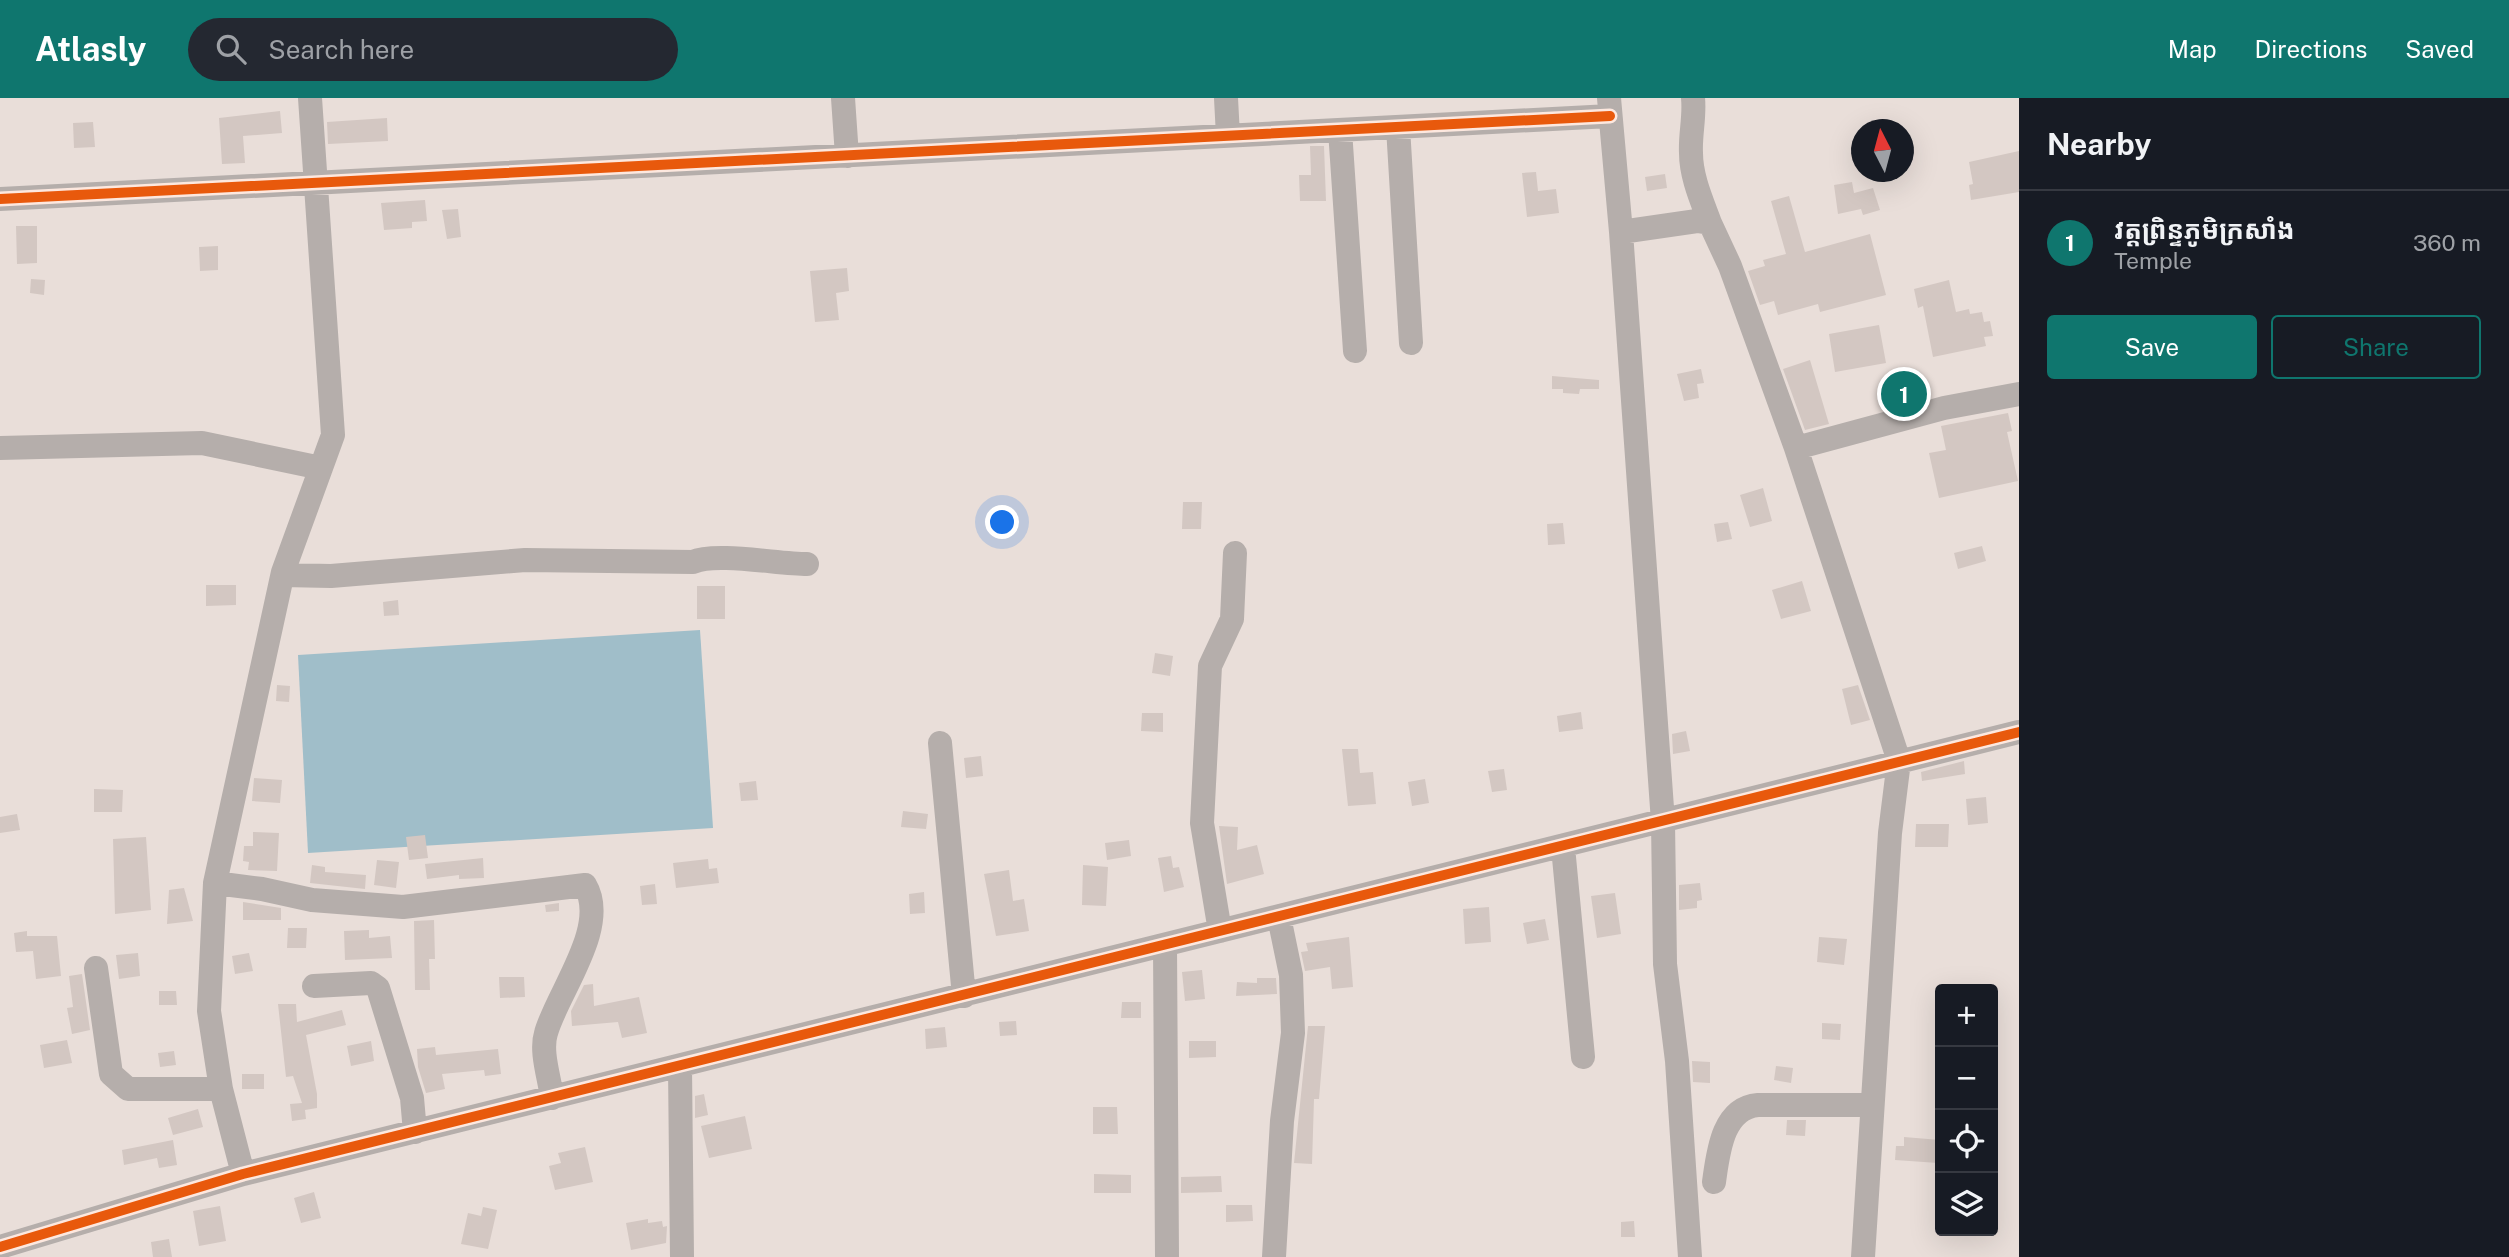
<!DOCTYPE html>
<meta charset="utf-8">
<style>
:root{--surface:#171b24;--page:#242831;--text:#f1f3f6;--muted:#9ea1a6;--line:#363941;--accent:#0f766e}
body{margin:0;font-family:"Public Sans","Noto Sans Khmer",sans-serif;background:var(--page);color:var(--text)}
.controls{position:absolute;right:21px;bottom:21px;display:grid;overflow:hidden;border-radius:7px;box-shadow:0 7px 28px #0002}
.controls button{width:63px;height:63px;display:grid;place-items:center;padding:0;border:0;border-bottom:2px solid var(--line);background:var(--surface);color:var(--text);font:35px sans-serif}
.compass{position:absolute;left:1851px;top:21px;width:63px;height:63px;border-radius:50%;background:var(--surface);box-shadow:0 7px 28px #0002;rotate:354deg}
.you{position:absolute;left:1003px;top:425px;width:24px;height:24px;margin:-18px;border:5px solid #fff;border-radius:50%;background:#1a73e8;box-shadow:0 0 0 10px #1a73e833}
.badge{display:grid;place-items:center;width:46px;height:46px;border-radius:50%;background:var(--accent);color:#fff;font-size:23px;font-weight:700}
.pin{position:absolute;translate:-50% -50%;border:4px solid #fff;box-shadow:0 2px 7px #0006}
.list{margin:0;padding:0;list-style:none}
h2{display:flex;justify-content:space-between;align-items:center;height:91px;margin:0;padding:0 28px;font-size:30px}
h2 small{font-size:23px;font-weight:400;color:var(--muted)}
.list li{display:grid;grid-template-columns:46px 1fr auto;gap:21px;align-items:center;box-sizing:border-box;height:105px;padding:0 28px;border-top:2px solid var(--line)}
.list b{display:block;font-size:26px;white-space:nowrap}
.list p{margin:0;font-size:23px;white-space:nowrap;color:var(--muted)}
.list em{font-size:23px;font-style:normal;color:var(--muted)}
.actions{display:flex;gap:14px;padding:21px 28px}
.actions a{flex:1;padding:16px 0;border:2px solid var(--accent);border-radius:7px;text-align:center;font-size:24px;color:var(--accent)}
.actions .main{background:var(--accent);color:#fff}
.icon{flex:none;width:38px;height:38px;fill:none;stroke:currentColor;stroke-width:2;stroke-linecap:round;stroke-linejoin:round}
.map{position:relative;flex:none;width:2019px;height:1159px;overflow:hidden}
header{display:flex;align-items:center;gap:42px;box-sizing:border-box;height:98px;padding:0 35px;background:var(--accent);color:#fff}
header strong{font-size:33px}
nav{display:flex;gap:38px;margin-inline-start:auto;font-size:24px}
.search{width:490px;height:63px;background:var(--page);display:flex;align-items:center;gap:18px;box-sizing:border-box;padding:0 24px;border-radius:38px;color:var(--muted);font-size:26px}
main{display:flex}
aside{flex:1;background:var(--surface)}
.map>svg:first-child{display:block}
.water{fill:#a0bec9}
.building{fill:#d3c7c2}
.lines{fill:none;stroke-linecap:round;stroke-linejoin:round}
.minor{stroke:#b5aeab;stroke-width:24}
.cycleway-casing{stroke:#fde8df;stroke-width:15}
.cycleway{stroke:#e8590c;stroke-width:10}
</style>
<header>
<strong>Atlasly</strong>
<div class="search"><svg class="icon" aria-label="search" viewBox="0 0 24 24"><circle cx="10" cy="10" r="6"/><path d="M15 15l6 6"/></svg>Search here</div>
<nav><a>Map</a><a>Directions</a><a>Saved</a></nav>
</header>
<main>
<div class="map">
<svg width="2019" height="1159" viewBox="0 0 2019 1159">
<rect width="100%" height="100%" fill="#e9ded9"/>
<!-- water -->
<path class="water" d="M700 532 713 730 308 755 298 557Z"/>
<!-- building -->
<path class="building" d="M280 13 282 35 243 38 245 65 222 66 219 20Z
M387 20 388 43 328 46 327 24Z
M93 24 95 49 74 50 73 25Z
M1310 48H1324L1326 103H1300L1299 77H1311Z
M2019 53V94L1971 102 1969 87 1973 86 1969 64Z
M1536 74 1538 93 1556 91 1559 115 1527 119 1522 75Z
M1665 76 1667 90 1647 93 1645 79Z
M1852 84 1854 95 1873 90 1880 112 1863 117 1861 111 1838 116 1834 87Z
M1789 98 1805 154 1870 136 1886 197 1820 214 1818 206 1778 217 1774 203 1760 207 1748 173 1765 168 1763 162 1786 156 1771 103Z
M425 102 427 123 412 124V130L384 132 381 105Z
M458 111 461 139 447 141 442 112Z
M16 128H37V165L17 166Z
M218 148V172L200 173 199 149Z
M847 170 849 193 836 195 839 222 815 224 810 173Z
M31 181 45 182 44 197 30 195Z
M1949 182 1956 214 1969 211 1970 216 1982 214 1984 224 1990 223 1993 238 1984 239 1986 248 1933 259 1923 208 1918 210 1914 191Z
M1879 227 1886 265 1835 274 1829 236Z
M1810 262 1829 326 1805 332 1783 271Z
M1701 271 1704 285 1697 286 1699 300 1684 303 1677 276Z
M1552 278 1599 282V291H1580L1579 296 1563 295V291H1552Z
M2008 315 2012 333 2007 334 2018 383 1939 400 1929 355 1946 352 1941 328Z
M1763 390 1772 423 1750 429 1740 397Z
M1183 404H1202L1201 431H1182Z
M1728 424 1732 441 1717 444 1714 426Z
M1563 425 1565 446 1548 447 1547 426Z
M1982 448 1986 463 1958 471 1954 455Z
M1802 483 1811 513 1781 521 1772 492Z
M206 487H236V507L206 508Z
M697 488H725V521H697Z
M398 502 399 517 384 518 383 504Z
M1155 555 1173 558 1170 578 1152 575Z
M277 587 290 588 289 604 276 603Z
M1858 587 1870 622 1851 627 1842 591Z
M1581 614 1583 631 1559 634 1557 618Z
M1142 615H1163V634L1141 633Z
M1686 633 1690 653 1673 656 1672 636Z
M1342 651H1358L1360 675 1373 674 1376 706 1348 708Z
M981 658 983 678 966 680 964 660Z
M1964 663 1965 676 1922 683 1921 674Z
M1504 671 1507 692 1492 694 1488 673Z
M254 680 282 682 280 705 252 703Z
M1425 681 1429 705 1412 708 1408 684Z
M756 683 758 702 741 703 739 685Z
M94 691 123 692 122 714H94Z
M1986 699 1988 725 1968 727 1966 701Z
M903 713 928 716 926 731 901 729Z
M17 716 20 732 0 735V719Z
M1916 726H1949L1948 749H1915Z
M1219 728 1238 729 1237 752 1257 747 1264 776 1227 786Z
M253 734 279 735 277 773 248 772 249 764 243 763 244 748H253Z
M425 737 428 760 409 762 406 739Z
M146 739 151 812 115 816 113 741Z
M1129 742 1131 758 1107 762 1105 745Z
M1171 758 1173 770 1179 769 1184 789 1164 794 1158 760Z
M483 760 484 780 459 781V777L427 781 425 766Z
M708 761 709 771 717 770 719 785 676 790 673 765Z
M377 762 399 764 396 790 374 787Z
M312 767 325 769V774L366 777 365 791 310 785Z
M1083 767 1108 769 1106 808 1082 807Z
M1009 772 1013 803 1024 801 1029 833 996 838 984 776Z
M1700 785 1702 802 1697 803V810L1679 812V787Z
M655 786 657 806 642 807 640 788Z
M184 790 193 823 167 826 169 792Z
M924 794 925 815 910 816 909 796Z
M1615 795 1621 836 1597 840 1591 798Z
M243 804 281 810V822H243Z
M559 805V813L546 814 545 807Z
M1489 809 1491 844 1465 846 1463 811Z
M1545 821 1549 842 1527 846 1523 825Z
M434 822 435 861H429L430 892H415L414 823Z
M288 830H307L306 850H287Z
M369 832V840L390 838 392 860 345 862 344 833Z
M27 833V838H57L61 878 36 881 33 853 16 854 14 835Z
M1349 839 1353 889 1332 891 1330 869 1305 873 1301 854 1308 853 1306 845Z
M1819 839 1847 841 1844 867 1817 864Z
M138 855 140 878 119 881 116 857Z
M249 855 253 873 235 876 232 858Z
M1202 872 1205 901 1185 903 1182 874Z
M82 876 90 932 72 936 67 910 73 909 69 878Z
M499 879H524L525 899 500 900Z
M1257 880H1276L1277 896 1236 898 1237 884 1257 885Z
M593 886 594 908 639 899 647 935 622 940 618 924 572 928 571 913 584 887Z
M159 893H176L177 907H159Z
M1122 904H1141V920H1121Z
M278 906H296L297 924 342 912 346 927 306 937 317 996V1010L305 1012 306 1021 292 1023 290 1006 302 1005 293 978 286 979Z
M1016 923 1017 937 1000 938 999 924Z
M1822 925 1841 926 1840 942 1822 941Z
M1308 928H1325L1319 1001H1314L1312 1066 1294 1065Z
M945 929 947 949 926 951 925 931Z
M67 942 72 965 44 970 40 947Z
M371 943 374 963 351 968 347 948Z
M1189 943H1216V959L1189 960Z
M435 949 436 957 498 951 501 976 485 978 484 972 442 976 445 991 426 995 418 969 417 951Z
M174 953 176 967 160 969 158 955Z
M1692 963 1710 964V985L1693 984Z
M1776 968 1793 970 1791 985 1774 982Z
M242 976H264V991H242Z
M704 996 708 1017 695 1020V998Z
M1093 1009H1117L1118 1036H1093Z
M198 1011 203 1029 173 1037 168 1020Z
M745 1018 752 1051 709 1060 701 1028Z
M1787 1022H1806L1805 1038 1786 1037Z
M1904 1039 1940 1042 1938 1065 1895 1062 1896 1048H1904Z
M173 1042 177 1067 159 1070 157 1060 124 1067 122 1052Z
M585 1049 593 1084 555 1092 549 1068 561 1065 558 1055Z
M1094 1076 1131 1077V1095H1094Z
M1221 1078 1222 1094 1181 1095V1079Z
M314 1094 321 1120 301 1125 294 1100Z
M1226 1107H1252L1253 1123 1226 1124Z
M220 1108 226 1143 199 1148 193 1113Z
M483 1109 497 1112 488 1151 461 1146 468 1115 481 1118Z
M648 1121V1125L662 1123 663 1129 667 1128 666 1145 631 1152 626 1125Z
M1634 1123 1635 1139H1621V1124Z
M169 1141 172 1159H153L151 1144Z"/>
<g class="lines">
<!-- minor -->
<path class="minor" d="M843 0 847 58
M1226 0 1228 38
M1609 0 1621 134 1663 724 1665 866 1677 963 1690 1159
M1693 0C1695 19 1690 36 1691 55 1691 79 1702 103 1710 125
M1398 29 1411 245
M1340 32 1355 253
M0 101 1610 18
M1621 134 1697 123 1710 125 1730 168 1796 350 1899 663 1890 735 1863 1159
M0 350 202 345 321 370
M1796 350 1944 310 2019 296
M283 477 331 478 525 462 693 464C715 454 778 466 807 466
M940 645 964 898
M1563 749 1583 959
M215 785 262 791 312 802 403 809 585 787C610 829 557 895 546 935 540 954 550 981 552 1000
M1220 833 1202 725 1210 568 1232 521 1235 455
M1165 848 1167 1159
M96 870 111 976 128 991H221
M314 888 371 885 378 890 412 1000 415 1034
M680 969 682 1159
M243 1076 221 991 209 913 215 785 283 474 333 337 310 0
M1714 1084C1718 1056 1722 1010 1758 1007H1871
M0 1149 243 1076 2019 634
M1274 1159 1282 1023 1293 935 1291 877 1279 819"/>
<defs>
<path id="cycleway" d="M0 101 1610 18
M0 1149 243 1076 2019 634"/>
</defs>
<!-- cycleway casing -->
<use href="#cycleway" class="cycleway-casing"/>
<!-- cycleway -->
<use href="#cycleway" class="cycleway"/>
</g>
</svg>
<div class="controls">
<button>+</button>
<button>−</button>
<button><svg class="icon" aria-label="locate" viewBox="0 0 24 24"><circle cx="12" cy="12" r="6"/><path d="M12 2v4M12 18v4M2 12h4M18 12h4"/></svg></button>
<button><svg class="icon" aria-label="layers" viewBox="0 0 24 24"><path d="M12 4l9 5-9 5-9-5zM3 14l9 5 9-5"/></svg></button>
</div>
<svg class="compass" viewBox="-18 -18 36 36"><path d="M0-13l5 13h-10z" fill="#e53935"/><path d="M0 13l5-13h-10z" fill="#9ea1a6"/></svg>
<div class="you"></div>
<div class="pin badge" style="left:1904px;top:296px">1</div>
</div>
<aside>
<h2>Nearby<small></small></h2>
<ul class="list">
<li><span class="badge">1</span><div><b>វត្តព្រិន្ទភូមិក្រសាំង</b><p>Temple</p></div><em>360 m</em></li>
</ul>
<div class="actions"><a class="main">Save</a><a>Share</a></div>
</aside>
</main>
